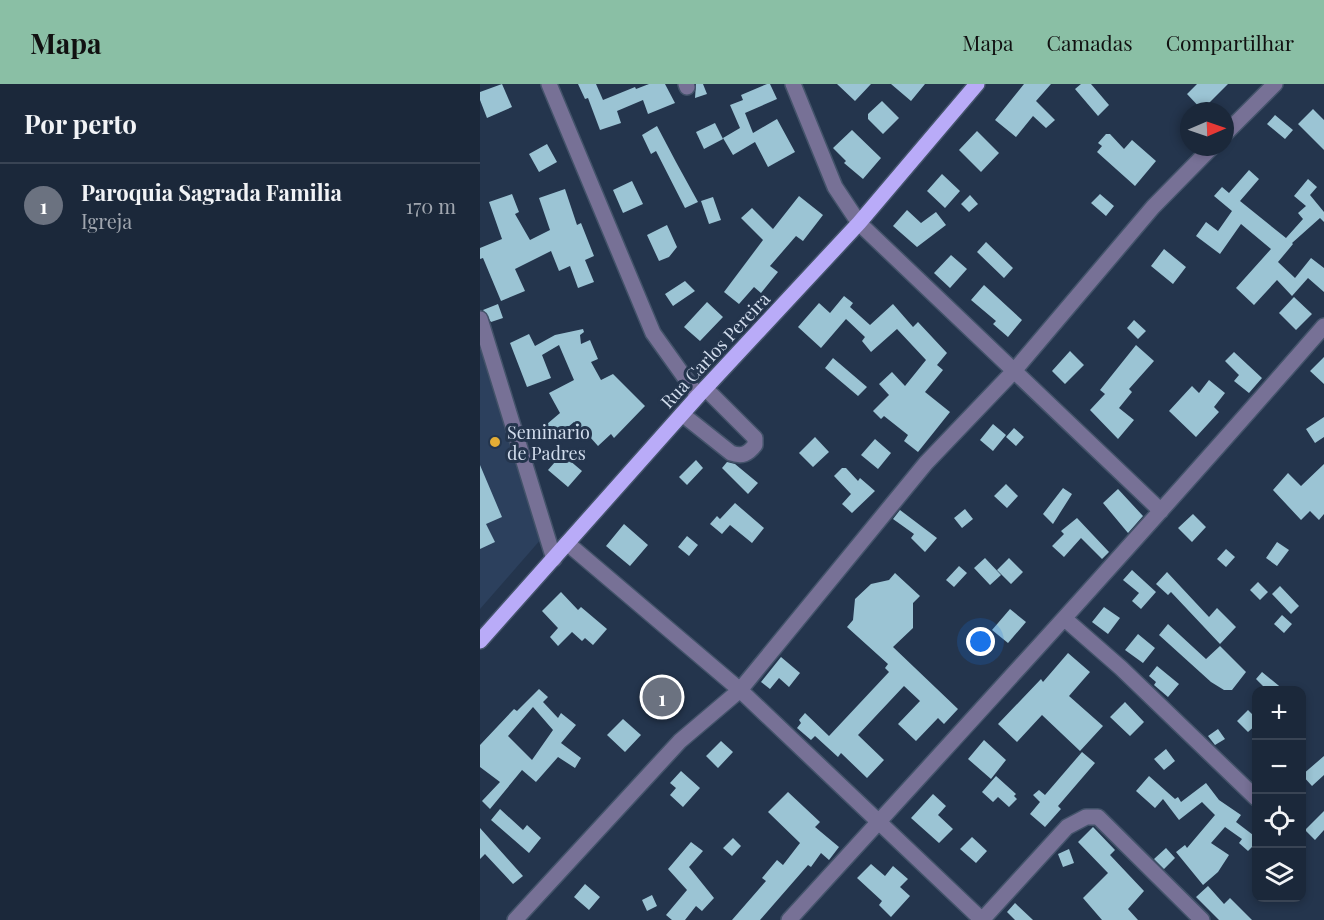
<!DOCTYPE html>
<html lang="pt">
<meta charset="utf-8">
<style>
:root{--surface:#1b283a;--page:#243042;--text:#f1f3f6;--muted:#a0a6af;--line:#394454;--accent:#8abfa5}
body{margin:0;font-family:"Playfair Display",serif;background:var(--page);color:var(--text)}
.controls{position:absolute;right:18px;bottom:18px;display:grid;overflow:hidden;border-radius:12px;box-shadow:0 3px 9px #0003}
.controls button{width:54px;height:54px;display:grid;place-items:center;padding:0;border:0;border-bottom:2px solid var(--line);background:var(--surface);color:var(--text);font:30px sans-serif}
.compass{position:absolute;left:700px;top:18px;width:54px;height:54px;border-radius:50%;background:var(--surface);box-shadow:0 3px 9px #0003;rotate:88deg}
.you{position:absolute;left:501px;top:558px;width:21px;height:21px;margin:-15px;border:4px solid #fff;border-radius:50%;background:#1a73e8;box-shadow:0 0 0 9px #1a73e833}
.badge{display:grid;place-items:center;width:39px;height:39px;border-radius:50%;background:var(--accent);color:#fff;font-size:20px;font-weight:700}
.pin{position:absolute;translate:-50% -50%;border:3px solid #fff;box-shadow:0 2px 6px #0006}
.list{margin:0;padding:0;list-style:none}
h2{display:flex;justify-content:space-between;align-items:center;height:78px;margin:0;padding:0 24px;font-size:26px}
h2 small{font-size:20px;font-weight:400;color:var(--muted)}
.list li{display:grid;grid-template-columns:39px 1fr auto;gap:18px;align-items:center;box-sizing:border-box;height:84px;padding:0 24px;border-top:2px solid var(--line)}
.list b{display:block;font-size:22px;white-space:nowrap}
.list p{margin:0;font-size:20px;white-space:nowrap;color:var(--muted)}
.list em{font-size:20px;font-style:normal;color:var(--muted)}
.icon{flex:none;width:33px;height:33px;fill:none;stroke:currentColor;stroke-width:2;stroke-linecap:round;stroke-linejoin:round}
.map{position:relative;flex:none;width:844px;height:836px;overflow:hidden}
header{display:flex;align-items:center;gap:36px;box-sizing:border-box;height:84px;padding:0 30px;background:var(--accent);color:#111}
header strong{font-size:28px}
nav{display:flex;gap:33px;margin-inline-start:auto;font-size:21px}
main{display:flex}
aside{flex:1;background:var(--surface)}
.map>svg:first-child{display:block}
.built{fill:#2c405d}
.building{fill:#9bc4d4;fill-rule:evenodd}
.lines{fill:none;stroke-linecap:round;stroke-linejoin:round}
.minor-casing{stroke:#43536a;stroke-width:18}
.major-casing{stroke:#43536a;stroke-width:18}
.minor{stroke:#777196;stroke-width:15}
.major{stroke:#b9abf8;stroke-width:15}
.poi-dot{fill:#e4ad35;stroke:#24354d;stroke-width:2}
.labels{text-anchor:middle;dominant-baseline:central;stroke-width:6;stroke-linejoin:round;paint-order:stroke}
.street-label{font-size:18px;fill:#d1dcec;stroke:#24354d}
.poi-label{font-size:18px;fill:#d1dcec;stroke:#24354d;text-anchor:start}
</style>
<header>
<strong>Mapa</strong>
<nav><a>Mapa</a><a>Camadas</a><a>Compartilhar</a></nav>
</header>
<main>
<aside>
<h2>Por perto<small></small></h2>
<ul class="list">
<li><span class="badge" style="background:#6b7280">1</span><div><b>Paroquia Sagrada Familia</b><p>Igreja</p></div><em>170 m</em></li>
</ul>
</aside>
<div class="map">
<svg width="844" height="836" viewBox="0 0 844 836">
<rect width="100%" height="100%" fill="#24354d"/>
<!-- built -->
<path class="built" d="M0 263 62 454 0 525Z"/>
<!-- building -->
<path class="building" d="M22 0 32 23 7 34 0 16V8Z
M98 0H116L123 16 155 3 156 5 169 0H185L195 19 168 30 163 16 137 27 141 39 120 46 108 14 105 15Z
M216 0H223L227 10 215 14Z
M287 0H290L297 15 265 29 273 49 297 35 315 68 288 83 275 58 253 71 243 54 260 44 250 21 263 16 261 11Z
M357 0H391L375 17Z
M411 0H445L431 17Z
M544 0H571L556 17 575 36 566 44 553 32 536 53 515 36Z
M601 0H611L629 21 618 32 595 5Z
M717 0H748L722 26 707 10Z
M402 17 419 34 403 50 388 35V30Z
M833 25 844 36V66L818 40Z
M795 31 813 46 805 55 787 40Z
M235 39 243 55 224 65 216 48Z
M177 42 196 78 218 118 205 124 176 67 171 70 162 51Z
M372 46 401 74 383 95 364 79 366 77 353 64Z
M497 47 519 69 501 88 479 66Z
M626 50H630L644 65 652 56 676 77 655 102 617 68 622 62 618 59Z
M67 60 77 78 59 88 49 70Z
M769 86 779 95 760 117 806 154 823 135 818 129 826 122 814 112 828 95 837 103 830 111 844 128V138L840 134 812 159 813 160 798 178 815 194 831 174 844 184V208L828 194 812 212 797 196 774 221 756 204 791 165 761 140 740 170 716 152 726 138 738 147 752 127 734 112 742 103 749 109Z
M462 90 480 107 465 124 447 107Z
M152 97 163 120 143 129 133 106Z
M85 105 97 141 101 139 114 172 105 176 114 198 98 204 90 182 79 187 71 167 35 185 45 207 21 217 3 174 0 175V164L22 155 9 118 32 110 39 128 35 130 50 156 70 146 59 114Z
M620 110 634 122 626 132 611 119Z
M490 111 498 120 489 128 481 120Z
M319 112 343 131 323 157 316 152 290 182 298 188 281 209 274 203 259 220 244 208 283 156 261 134 272 124 293 145Z
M233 113 241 136 229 140 221 117Z
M427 126 441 139 456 128 466 141 437 163 413 142Z
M187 141 197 163 189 173 179 177 167 151Z
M506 158 533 184 524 194 497 168Z
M684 165 706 183 693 200 671 182Z
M471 171 487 185 470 204 454 189Z
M205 197 215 207 193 222 185 210Z
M504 201 542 236 528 253 513 240 516 237 491 216Z
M364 212 373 219 370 223 390 241 413 220 433 243 438 238 467 269 457 281 463 286 445 308 470 328 438 368 424 357 428 351 404 332 401 335 393 327 409 311 399 300 412 288 425 302 446 276 417 245 391 268 382 257 385 253 366 235 341 264 318 243 339 219 350 229Z
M814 213 832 230 816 246 799 229Z
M227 218 243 233 220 257 204 243Z
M18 220 23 234 11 238 3 226Z
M654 236 666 247 658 255 647 244Z
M103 245 104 248 100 251 101 260 110 256 118 275 111 278 121 296 133 290 165 322 134 354 131 350 118 362 102 344 99 346 94 338 70 358 60 346 80 329 69 309 94 296 79 261 62 271 71 294 47 303 30 259 49 250 55 262 75 251Z
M656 261 674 277 649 305 652 308 639 324 654 336 638 355 610 326 625 310 620 306Z
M590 267 604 281 585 300 572 287Z
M754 268 782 294 769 309 754 297 759 291 745 277Z
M844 273V300L830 287Z
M353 274 387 303 378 312 345 284Z
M729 296 745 309 734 323 739 328 716 353 689 327 712 302 719 309Z
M844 333V353L835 359 826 345Z
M513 340 526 351 513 367 500 356Z
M534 344 544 353 536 362 526 353Z
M335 353 349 368 333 383 319 369Z
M395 355 411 369 398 385 381 371Z
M82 370 102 387 88 403 68 386Z
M216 376 223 384 207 401 199 393Z
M247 378 255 380 278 399 268 410 242 384Z
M844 380V430L839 436 830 427 821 436 793 406 808 389 821 402Z
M0 381 22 433 6 440 15 458 0 465Z
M362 384H366L378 397 380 394 395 407 372 429 362 420 371 410 354 392Z
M526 400 538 412 527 424 514 412Z
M583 404 592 410 573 440 563 430Z
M638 405 663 432 648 449 623 419Z
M255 419 284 444 272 459 250 441 242 450 230 440 237 432 240 435Z
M485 425 493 435 482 444 474 434Z
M420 426 457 454 445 468 431 454 434 450 413 435Z
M713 430 726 443 712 458 698 444Z
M597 434 629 468 622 475 601 454 584 473 572 462 584 450 581 447Z
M144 440 168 461 150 482 126 462Z
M207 452 218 461 209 472 198 463Z
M797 458 809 466 797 482 786 474Z
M746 465 755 473 746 483 737 475Z
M505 474 521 491 510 501 494 484Z
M529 474 543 488 531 500 517 486Z
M479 482 487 489 474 503 466 496Z
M652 486 676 508 661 525 652 517 659 509 643 496Z
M687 488 729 533 737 524 756 543 740 560 691 508 688 511 676 500Z
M415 489 440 512 433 519V544L413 563 478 625 464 640 458 634 436 657 418 640 440 617 424 602 378 651 404 676 387 694 361 669 358 673 335 652 331 656 317 644 321 639 319 636 325 629 349 652 409 588 405 584 408 580 367 543 373 536 375 515 391 500 409 496Z
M778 498 788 508 780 516 770 506Z
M800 502 819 522 811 530 792 510Z
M81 508 98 526 101 523 127 545 113 561 105 554 102 557 92 548 78 562 70 553 78 544 62 527Z
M624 523 640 534 628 550 612 538Z
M530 525 546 538 528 559 512 546Z
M802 531 812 540 804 549 794 540Z
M688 540 726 575 740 562 766 588 752 606H744L731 598 679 551Z
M658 550 675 564 663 579 645 566Z
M588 569 610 588 589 612 623 642 600 667 562 631 537 658 518 640 561 595 563 598Z
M301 573 320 589 309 603 299 594 290 605 281 598Z
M677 582 699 600 688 613 674 601 676 598 669 592Z
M782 588 804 606H787L776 595Z
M180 600 195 614 183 627 168 612Z
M59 605 68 613 63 618 78 634 81 629 96 641 81 659 101 674 95 684 78 673 56 698 42 686 10 725 2 717 20 698 0 683V661L34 625 37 627ZM53 623 73 646 52 676 28 652Z
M645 618 664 638 650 652 630 633Z
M768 626 777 635V640L768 648 757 637Z
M143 635 161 651 145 668 127 651Z
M738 645 745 655 735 661 728 652Z
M504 656 526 676 511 695 488 675Z
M241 657 253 668 238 684 226 672Z
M686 665 695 677 684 686 674 675Z
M602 668 615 679 578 722 581 725 565 743 550 730 560 718 553 711 559 706 565 711Z
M844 672V691L832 702 822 691Z
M201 687 220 704 203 723 190 711 196 704 190 699Z
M516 692 536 710 534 712 537 715 529 723 518 713 513 718 502 708Z
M669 692 695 715 698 713 701 718 726 699 739 716 761 731 756 738 777 754V766L772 763 768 767 759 759 762 755 745 743 731 759 749 771 738 788 723 801 696 768 705 761 707 764 735 731 722 718 699 736 683 715 675 724 656 707Z
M308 708 340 738 335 743 359 763 349 776 341 769 331 783 328 781 280 836H252L286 797 282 794 297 776 303 781 320 759 288 728Z
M453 710 466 722 458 731 473 745 459 759 431 734Z
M20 725 43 746 47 741 61 754 49 769 11 736Z
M844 727V746L835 756 825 746Z
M613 743 635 766 630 771 664 807 648 825 658 836H622L603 814 628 789 598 758Z
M0 744 43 792 33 800 5 770 0 775Z
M492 753 507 767 496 779 480 765Z
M253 754 261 762 252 772 243 764Z
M211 758 223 767 209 783 234 814 222 827 216 822 205 836H192L186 831 207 806 188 785Z
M686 764 695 774 684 785 674 775Z
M589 765 594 779 583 783 578 770Z
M391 780 405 792 413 782 428 795 420 803 430 812 411 833 399 821 402 817 377 794Z
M105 800 120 813 109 826 94 813Z
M728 802 744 820 750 814 772 836H739L716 813Z
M172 811 177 822 167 827 162 816Z
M535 819 553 836H535L527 828Z"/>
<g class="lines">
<defs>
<path id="minor" d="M69 0 173 249 218 312
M206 0 207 3
M313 0 355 103 379 139 681 427
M745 50 795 0
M0 235 74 475
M202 330 251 369C262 373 268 370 275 361V354L225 304
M87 459 260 606 502 836
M585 535 641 584 776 714
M35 836 200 657 260 606 446 379 534 287 673 123 732 63
M309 836C489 639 669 443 844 242
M502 836 587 743 606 733H618L722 836"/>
<path id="major" d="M0 557 218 312 379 139 497 0"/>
</defs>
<!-- minor casing -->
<use href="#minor" class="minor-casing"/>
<!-- major casing -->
<use href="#major" class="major-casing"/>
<!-- minor -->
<use href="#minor" class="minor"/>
<!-- major -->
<use href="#major" class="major"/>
</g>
<!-- markers -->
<circle class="poi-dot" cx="15" cy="358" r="6"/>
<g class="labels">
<!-- street labels -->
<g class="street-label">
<text transform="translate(235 266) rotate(-47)">Rua Carlos Pereira</text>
</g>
<!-- poi labels -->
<g class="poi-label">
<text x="27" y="348">Seminario<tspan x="27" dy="21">de Padres</tspan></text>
</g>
</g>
</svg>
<div class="controls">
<button>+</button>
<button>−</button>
<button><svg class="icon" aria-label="locate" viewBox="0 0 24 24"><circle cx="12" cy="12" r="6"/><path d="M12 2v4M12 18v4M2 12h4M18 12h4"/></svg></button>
<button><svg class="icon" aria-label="layers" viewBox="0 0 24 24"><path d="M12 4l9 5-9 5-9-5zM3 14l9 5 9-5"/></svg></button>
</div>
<svg class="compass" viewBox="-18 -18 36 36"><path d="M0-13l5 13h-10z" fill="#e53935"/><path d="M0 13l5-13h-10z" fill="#a0a6af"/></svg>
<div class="you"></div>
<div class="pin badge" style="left:182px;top:613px;background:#6b7280">1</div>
</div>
</main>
